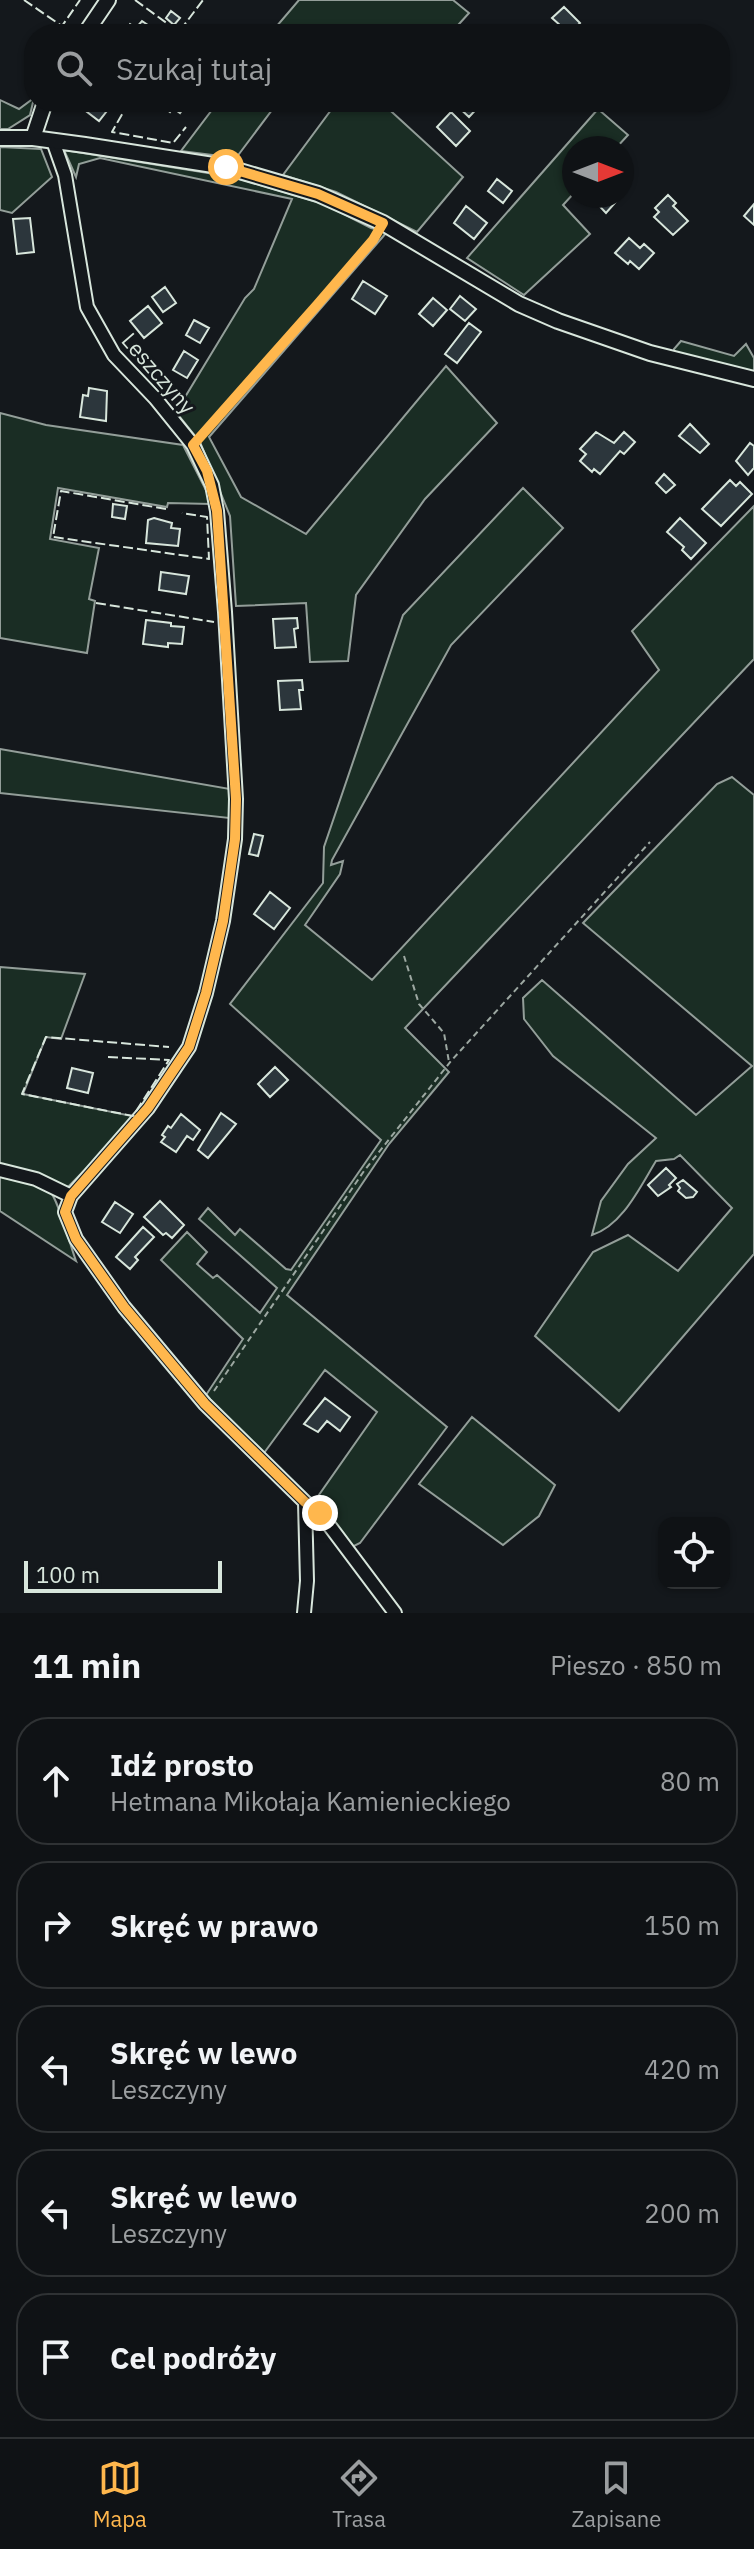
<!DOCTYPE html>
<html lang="pl">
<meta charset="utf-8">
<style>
:root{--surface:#0f1215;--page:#181b1e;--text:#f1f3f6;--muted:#9b9ea0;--line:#2f3234;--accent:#ffb74d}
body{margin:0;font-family:"IBM Plex Sans",sans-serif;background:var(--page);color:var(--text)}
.controls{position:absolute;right:24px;bottom:24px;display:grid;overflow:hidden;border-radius:16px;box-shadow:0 2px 6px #0004}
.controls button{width:72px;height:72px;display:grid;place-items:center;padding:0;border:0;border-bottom:2px solid var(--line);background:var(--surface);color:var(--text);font:40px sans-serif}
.compass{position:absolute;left:562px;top:136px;width:72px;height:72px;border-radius:50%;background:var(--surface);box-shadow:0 2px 6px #0004;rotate:90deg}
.scale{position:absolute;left:24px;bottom:20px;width:198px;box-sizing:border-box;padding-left:8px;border:4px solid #d8e6dc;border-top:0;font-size:22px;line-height:28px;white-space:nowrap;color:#d8e6dc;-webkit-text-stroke:6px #14181c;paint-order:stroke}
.stop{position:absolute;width:24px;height:24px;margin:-18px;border:6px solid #ffb74d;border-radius:50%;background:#fff}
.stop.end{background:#ffb74d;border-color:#fff;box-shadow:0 2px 8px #0008}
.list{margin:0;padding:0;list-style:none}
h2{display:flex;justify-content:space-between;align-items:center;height:104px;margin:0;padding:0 32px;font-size:34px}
h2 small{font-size:26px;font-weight:400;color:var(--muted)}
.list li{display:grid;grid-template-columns:52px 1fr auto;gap:24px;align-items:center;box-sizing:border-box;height:128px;margin:0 16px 16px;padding:0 16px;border:2px solid var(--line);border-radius:32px}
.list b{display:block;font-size:30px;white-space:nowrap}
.list p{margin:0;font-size:26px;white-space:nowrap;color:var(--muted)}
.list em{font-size:26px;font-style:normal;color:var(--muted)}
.icon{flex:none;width:44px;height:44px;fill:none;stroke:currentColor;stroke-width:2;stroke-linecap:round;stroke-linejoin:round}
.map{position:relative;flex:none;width:754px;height:1613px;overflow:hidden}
.search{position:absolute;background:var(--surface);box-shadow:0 2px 6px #0004;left:24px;right:24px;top:24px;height:88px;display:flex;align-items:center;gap:20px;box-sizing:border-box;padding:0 28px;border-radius:32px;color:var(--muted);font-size:30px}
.sheet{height:824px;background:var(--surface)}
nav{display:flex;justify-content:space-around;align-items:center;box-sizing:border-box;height:112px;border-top:2px solid var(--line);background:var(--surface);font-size:22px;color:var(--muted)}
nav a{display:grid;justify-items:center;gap:4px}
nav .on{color:var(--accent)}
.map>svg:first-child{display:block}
.green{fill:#1a2d24;stroke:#939e99;stroke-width:2}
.building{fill:#2c363c;stroke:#d8e6dc;stroke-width:2}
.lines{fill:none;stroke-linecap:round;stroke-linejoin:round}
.minor-casing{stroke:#d8e6dc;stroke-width:16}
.tertiary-casing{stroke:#d8e6dc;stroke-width:18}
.path{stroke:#9da8a2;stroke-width:2;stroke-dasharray:6 4;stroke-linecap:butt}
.minor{stroke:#14181c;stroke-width:12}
.tertiary{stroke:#14181c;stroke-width:14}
.fence{stroke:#d8e6dc;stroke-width:2;stroke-dasharray:10 4;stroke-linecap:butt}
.route{stroke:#ffb74d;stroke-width:10}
.labels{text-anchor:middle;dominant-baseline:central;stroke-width:6;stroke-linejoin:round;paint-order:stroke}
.street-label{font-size:22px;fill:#d8e6dc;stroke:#14181c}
</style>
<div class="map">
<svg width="754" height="1613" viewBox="0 0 754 1613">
<rect width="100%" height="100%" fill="#14181c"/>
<!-- green -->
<path class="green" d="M299 0H453L469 13 450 34H270Z
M34 98 30 115 8 129H0V100L19 109Z
M218 102H278L236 158 181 151Z
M337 102H381L463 177 417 232 336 192 283 175Z
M598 109 628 135 616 148H574V193L563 205 590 234 524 295 467 258Z
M0 147 41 149 52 177 12 213 0 210Z
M64 150 233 177 324 204 371 228 387 232 209 437 241 497 306 534 446 366 497 423 425 499 356 595 348 661 310 662 306 603 236 606 230 516 200 442 176 412 245 298 254 289 292 199 100 158 79 164 76 177Z
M681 341 734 356 746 344 754 358V373L675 354 674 349Z
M0 413 46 425 183 445 211 500V504L168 503 167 507 58 488 50 539 99 548 89 599 95 601 87 653 0 638Z
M523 488 563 528 451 645 332 860 331 865 343 861 340 874 305 925 372 980 659 670 632 631 754 506V659L405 1028 449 1072 389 1144 287 1295 447 1427 360 1543 352 1547 314 1502 377 1412 325 1370 264 1453 206 1395 243 1339 161 1260 187 1232 207 1252 197 1264 213 1278 217 1275 260 1313 277 1288 199 1219 208 1208 235 1235 240 1229 286 1269 291 1270 381 1140 230 1004 323 883 324 847 403 615Z
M0 749 230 789 229 818 0 793Z
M732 777 754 795V1254L619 1411 535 1336 593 1252 628 1235 678 1271 732 1208 680 1155 674 1159 656 1161C640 1187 622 1226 592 1235L601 1201 628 1164 656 1138 553 1056 524 1019 523 998 542 980 696 1115 752 1066 583 923 717 784Z
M0 967 85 974 61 1039 46 1037 23 1094 137 1117 68 1187 0 1164Z
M0 1175C14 1179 37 1181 49 1190 58 1198 70 1245 76 1261L0 1211Z
M472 1417 555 1485 539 1516 503 1545 419 1484Z"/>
<!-- building -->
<path class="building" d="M564 7 580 23 570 34 552 18Z
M171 11 180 18 174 25 166 18Z
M142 21 158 32 156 34H123L130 24 136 28Z
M74 102H107L105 104 110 107 99 121Z
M157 102H179L185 106 180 113 173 108 170 112Z
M453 102H483L469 117Z
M451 112 470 131 456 146 437 127Z
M497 179 512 191 503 203 488 191Z
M668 195 676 203 673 206 688 221 673 235 654 217 659 212 655 208Z
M590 196H621L606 213Z
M754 204V225L744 216Z
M466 206 487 223 474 239 454 223Z
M30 218 34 252 17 254 13 219Z
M629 238 640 248 644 244 654 253 639 269 630 261 628 264 615 253Z
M363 281 387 296 375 314 352 299Z
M165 287 176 303 163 312 152 297Z
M460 296 476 309 465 321 450 309Z
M433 298 447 310 433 326 419 314Z
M148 306 162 323 144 338 130 321Z
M194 320 209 328 200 343 186 335Z
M469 323 481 332 457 363 445 354Z
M184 351 198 360 187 378 173 370Z
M89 388 107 391 106 421 80 417 83 395 88 396Z
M690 424 709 444 700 453 679 436Z
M596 432 614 443 624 432 635 442 624 454 620 451 600 474 594 469 592 472 580 461 586 454 580 449Z
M750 443 754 446V468L748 475 736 461Z
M664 474 675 485 666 493 656 483Z
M730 480 736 486 740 482 752 494 721 526 702 509Z
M113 504 127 506 125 519 112 517Z
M154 518 172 523 171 528 180 529 178 546 146 543 148 520Z
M680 518 706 543 691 559 682 550 684 547 667 532Z
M161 572 189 576 186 594 159 590Z
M297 618 298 628 294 629 296 647 275 648 273 619Z
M146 620 171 623V626L184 627 182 644 168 643V647L143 644Z
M302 680 303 690H299L301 709 280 710 278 681Z
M254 834 263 836 258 856 249 854Z
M270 892 290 908 274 929 254 914Z
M275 1067 288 1080 270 1097 258 1084Z
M72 1068 93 1073 88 1093 67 1088Z
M221 1113 236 1124 208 1158 198 1150Z
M181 1114 200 1130 193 1140 187 1136 176 1152 161 1142 165 1137 162 1135 168 1126 171 1128Z
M666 1168 676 1178 669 1185 671 1187 658 1196 648 1185Z
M683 1180 697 1192 693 1197 686 1198 678 1191 680 1188 677 1184Z
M160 1201 184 1225 172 1238 166 1233 163 1235 144 1217Z
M115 1202 133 1214 120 1233 102 1222Z
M143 1227 154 1237 135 1257 138 1260 130 1269 116 1257Z
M325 1398 350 1417 340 1431 327 1421 318 1432 304 1424Z"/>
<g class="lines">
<defs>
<path id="minor" d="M53 141 65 175 87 307 114 355 155 398 193 445 212 485 217 511 225 612 236 799 235 839 223 921 206 993 189 1047 148 1108 71 1196 65 1212 76 1239 124 1307 205 1404 305 1502 320 1513 395 1613
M0 1170 36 1179 71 1196
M304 1613 307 1581 305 1502"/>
<path id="tertiary" d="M85 34 108 0
M0 138H33L85 145 226 167 318 194 383 223 519 304 558 321 650 353 754 379
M33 138 45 102"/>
</defs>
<!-- minor casing -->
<use href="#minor" class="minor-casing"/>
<!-- tertiary casing -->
<use href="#tertiary" class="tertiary-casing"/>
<!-- path -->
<path class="path" d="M202 434 317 305 376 234
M404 956 419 1004 444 1033 449 1062
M214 1391 364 1171 451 1061 650 842"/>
<!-- minor -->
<use href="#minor" class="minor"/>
<!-- tertiary -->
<use href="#tertiary" class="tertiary"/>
<!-- fence -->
<path class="fence" d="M24 0 62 26 80 0
M135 0 179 32 203 0
M129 102 112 132 173 143 186 127
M197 111 204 102
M166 509 61 491 53 537 209 559 207 517 182 513
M96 603 214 622
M108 1057 169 1060 133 1116 22 1094 46 1037 169 1047"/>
</g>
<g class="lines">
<!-- route -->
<path class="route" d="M226 167 318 194 383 223 373 240 317 305 193 445 207 471 217 511 236 799 235 839 223 921 206 993 189 1047 148 1108 71 1196 65 1212 76 1239 124 1307 205 1404 305 1502 320 1513"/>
</g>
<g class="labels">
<!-- street labels -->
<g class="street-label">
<text transform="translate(159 373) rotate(49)">Leszczyny</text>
</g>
</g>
</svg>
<div class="controls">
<button><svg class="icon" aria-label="locate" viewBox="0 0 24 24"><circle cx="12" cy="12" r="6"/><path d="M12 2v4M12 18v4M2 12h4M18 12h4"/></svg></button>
</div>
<svg class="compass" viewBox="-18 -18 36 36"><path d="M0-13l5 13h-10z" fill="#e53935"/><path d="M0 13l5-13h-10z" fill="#9b9ea0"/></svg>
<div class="scale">100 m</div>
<div class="stop" style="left:226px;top:167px"></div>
<div class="stop end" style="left:320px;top:1513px"></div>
<div class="search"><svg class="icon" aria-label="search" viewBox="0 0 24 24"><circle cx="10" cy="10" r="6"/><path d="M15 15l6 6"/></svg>Szukaj tutaj</div>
</div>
<section class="sheet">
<h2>11 min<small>Pieszo · 850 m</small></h2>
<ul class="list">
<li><svg class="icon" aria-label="ahead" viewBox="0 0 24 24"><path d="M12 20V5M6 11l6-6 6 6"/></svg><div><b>Idź prosto</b><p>Hetmana Mikołaja Kamienieckiego</p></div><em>80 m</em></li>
<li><svg class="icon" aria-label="right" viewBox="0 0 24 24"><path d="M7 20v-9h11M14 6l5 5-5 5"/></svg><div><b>Skręć w prawo</b></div><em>150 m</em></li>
<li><svg class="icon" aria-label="left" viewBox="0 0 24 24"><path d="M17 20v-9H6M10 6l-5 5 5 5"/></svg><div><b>Skręć w lewo</b><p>Leszczyny</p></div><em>420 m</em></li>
<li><svg class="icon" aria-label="left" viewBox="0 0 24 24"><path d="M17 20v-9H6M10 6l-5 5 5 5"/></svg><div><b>Skręć w lewo</b><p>Leszczyny</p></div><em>200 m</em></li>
<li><svg class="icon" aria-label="arrive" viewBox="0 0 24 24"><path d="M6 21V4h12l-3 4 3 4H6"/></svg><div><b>Cel podróży</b></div></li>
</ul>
</section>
<nav>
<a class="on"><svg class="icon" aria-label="map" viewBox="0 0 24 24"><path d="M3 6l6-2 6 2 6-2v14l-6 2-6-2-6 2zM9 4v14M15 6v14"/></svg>Mapa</a>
<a><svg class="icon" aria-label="directions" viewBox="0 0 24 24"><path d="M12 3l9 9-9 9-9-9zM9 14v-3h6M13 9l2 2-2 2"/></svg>Trasa</a>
<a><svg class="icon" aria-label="saved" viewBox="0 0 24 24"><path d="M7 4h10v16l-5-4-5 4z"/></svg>Zapisane</a>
</nav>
